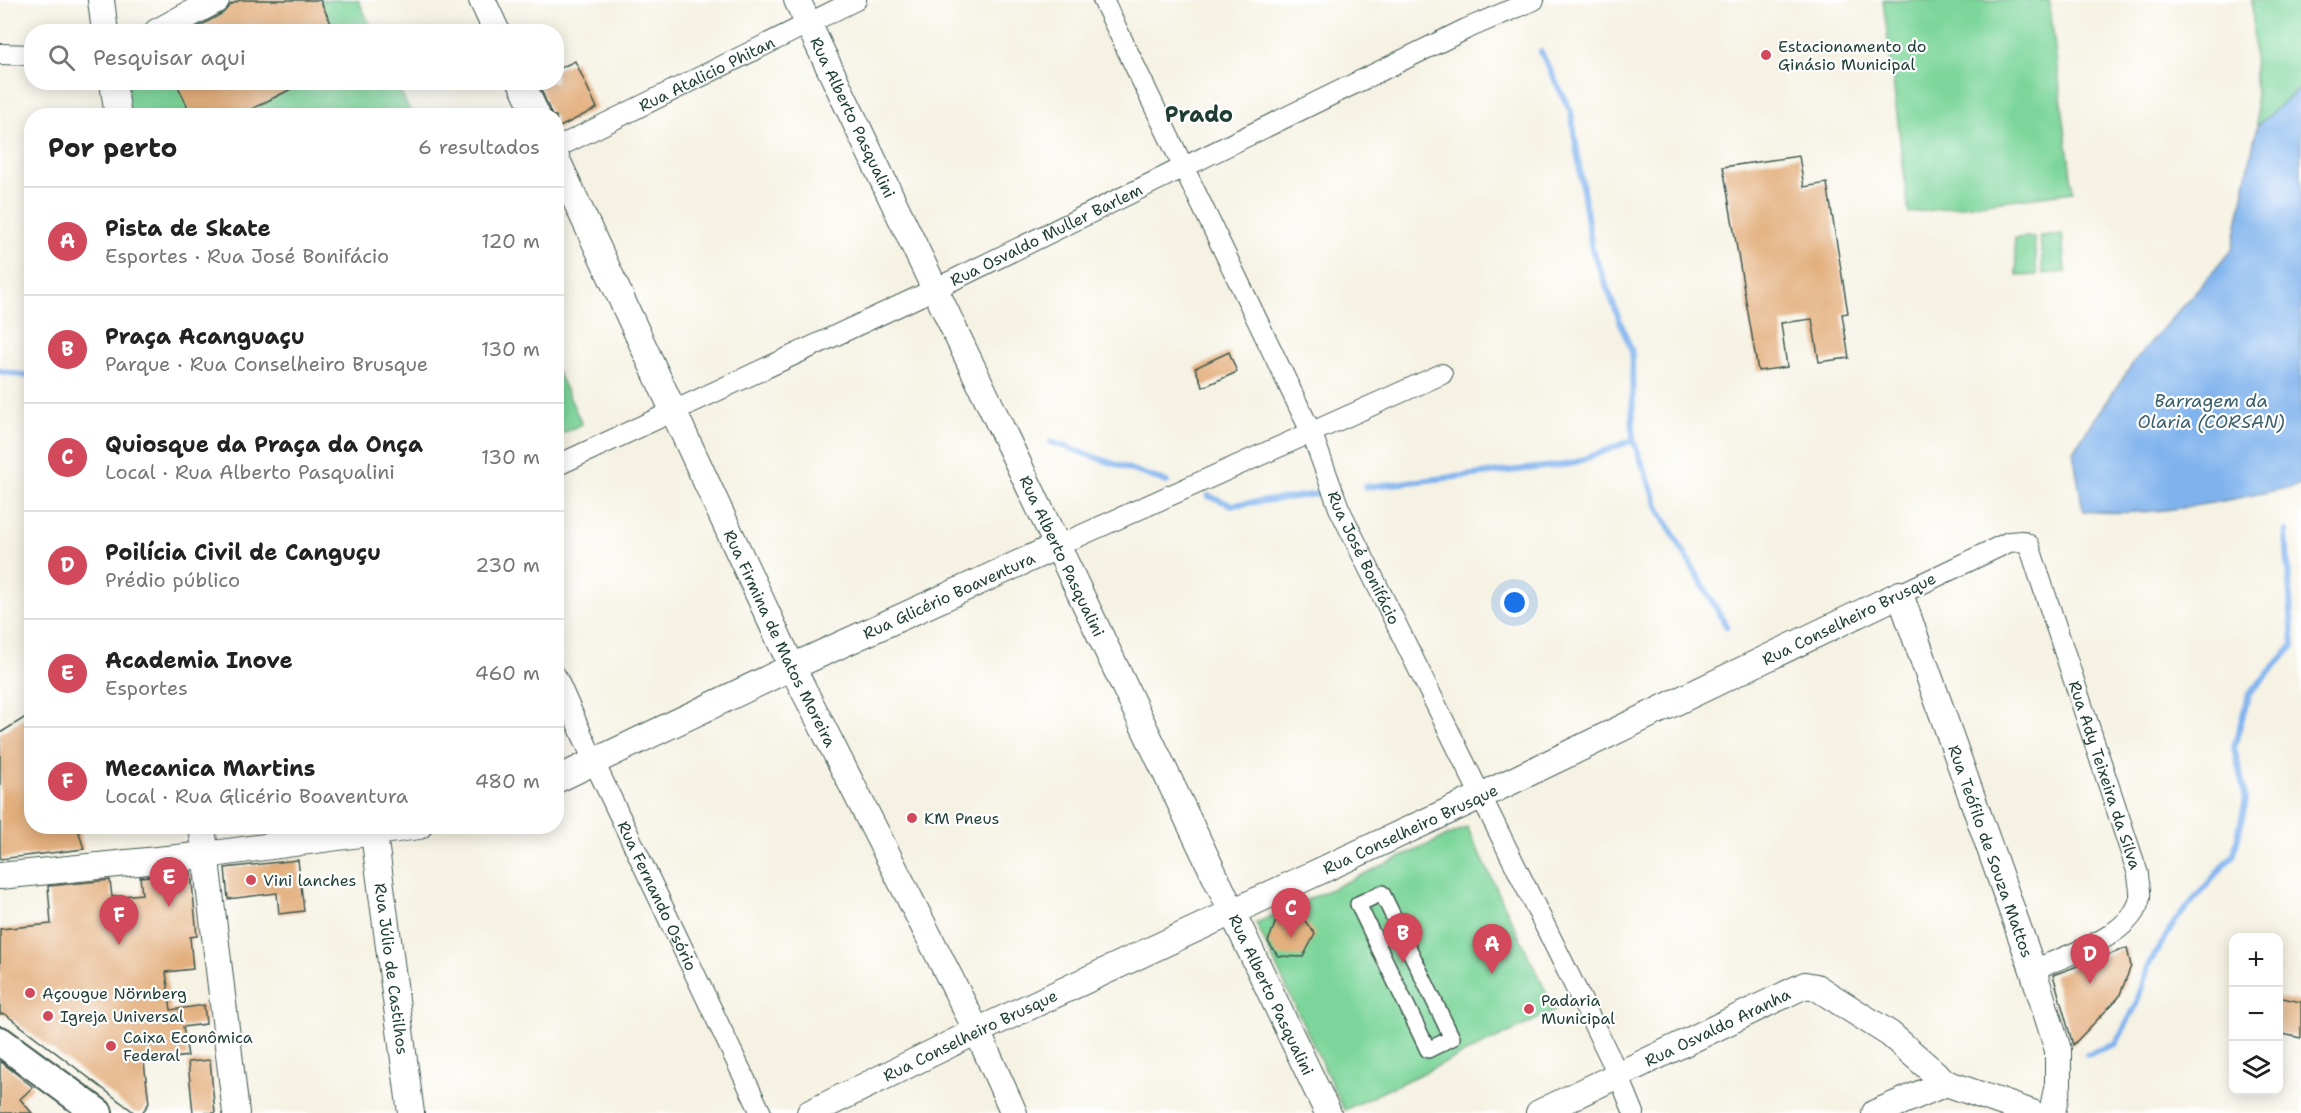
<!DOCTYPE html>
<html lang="pt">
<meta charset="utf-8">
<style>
:root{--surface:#fff;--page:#f6f6f6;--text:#222;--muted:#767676;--line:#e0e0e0;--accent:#d1495b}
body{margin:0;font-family:"Shantell Sans",sans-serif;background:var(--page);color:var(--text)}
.controls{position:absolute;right:18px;bottom:18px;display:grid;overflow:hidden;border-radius:12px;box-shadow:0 3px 15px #0003}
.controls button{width:54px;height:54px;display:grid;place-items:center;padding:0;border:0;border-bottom:2px solid var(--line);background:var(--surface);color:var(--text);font:30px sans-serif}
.you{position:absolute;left:1515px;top:603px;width:21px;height:21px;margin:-15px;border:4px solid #fff;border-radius:50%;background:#1a73e8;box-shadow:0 0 0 9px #1a73e833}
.badge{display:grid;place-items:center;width:39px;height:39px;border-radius:50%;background:var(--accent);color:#fff;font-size:20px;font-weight:700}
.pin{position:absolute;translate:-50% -50px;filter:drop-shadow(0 2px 3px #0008)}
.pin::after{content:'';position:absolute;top:32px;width:21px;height:18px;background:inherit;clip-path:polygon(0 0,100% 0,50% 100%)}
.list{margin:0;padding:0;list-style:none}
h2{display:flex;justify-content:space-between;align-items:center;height:78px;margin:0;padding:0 24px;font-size:26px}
h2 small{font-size:20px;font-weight:400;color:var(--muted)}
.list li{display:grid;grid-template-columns:39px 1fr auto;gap:18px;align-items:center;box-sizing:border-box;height:108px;padding:0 24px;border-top:2px solid var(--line)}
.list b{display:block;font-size:22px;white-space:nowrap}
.list p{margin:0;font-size:20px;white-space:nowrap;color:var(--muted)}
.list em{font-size:20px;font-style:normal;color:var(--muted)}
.icon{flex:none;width:33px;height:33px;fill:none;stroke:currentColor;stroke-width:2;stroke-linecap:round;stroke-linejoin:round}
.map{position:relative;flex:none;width:2301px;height:1113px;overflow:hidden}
.search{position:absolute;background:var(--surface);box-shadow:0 3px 15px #0003;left:24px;top:24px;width:540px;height:66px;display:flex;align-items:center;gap:15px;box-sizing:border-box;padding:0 21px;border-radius:24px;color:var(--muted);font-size:22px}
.panel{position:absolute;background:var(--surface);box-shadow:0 3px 15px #0003;left:24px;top:108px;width:540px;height:726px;border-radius:24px}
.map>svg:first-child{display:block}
.green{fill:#7cd59a;stroke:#4e8967;stroke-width:1.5}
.water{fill:#80b3ed;stroke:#507890;stroke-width:1.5}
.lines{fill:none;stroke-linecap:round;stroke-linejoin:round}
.stream{stroke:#80b3ed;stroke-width:6}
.building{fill:#e3af7d}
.pedestrian-casing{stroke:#3f584e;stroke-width:18}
.minor-casing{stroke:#3f584e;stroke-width:22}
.tertiary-casing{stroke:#3f584e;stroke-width:28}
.secondary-casing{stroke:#3f584e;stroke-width:32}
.pedestrian{stroke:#fff;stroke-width:15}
.minor{stroke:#fff;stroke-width:20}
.tertiary{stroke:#fff;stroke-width:26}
.secondary{stroke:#fff;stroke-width:28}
.poi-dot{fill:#d1495b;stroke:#fff;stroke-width:2}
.labels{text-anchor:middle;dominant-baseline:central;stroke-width:4.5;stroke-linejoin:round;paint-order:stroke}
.poi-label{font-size:16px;fill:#1f3d34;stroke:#fff;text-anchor:start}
.street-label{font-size:16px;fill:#1f3d34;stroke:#fff}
.water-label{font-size:18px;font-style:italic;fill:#3c606c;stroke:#fff}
.district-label{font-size:22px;font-weight:bold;fill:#1f3d34;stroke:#fff}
</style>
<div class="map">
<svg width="2301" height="1113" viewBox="0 0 2301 1113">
<rect width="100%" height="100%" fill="#fff"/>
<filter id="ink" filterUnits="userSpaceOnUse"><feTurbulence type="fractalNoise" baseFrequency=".0167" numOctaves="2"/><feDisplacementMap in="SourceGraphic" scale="12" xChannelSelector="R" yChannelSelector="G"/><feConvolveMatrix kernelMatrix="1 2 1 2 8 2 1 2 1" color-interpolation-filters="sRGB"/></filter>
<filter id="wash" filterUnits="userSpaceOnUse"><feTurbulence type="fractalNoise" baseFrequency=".008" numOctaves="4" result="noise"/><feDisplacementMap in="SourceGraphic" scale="24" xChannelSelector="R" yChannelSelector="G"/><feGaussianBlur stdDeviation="1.35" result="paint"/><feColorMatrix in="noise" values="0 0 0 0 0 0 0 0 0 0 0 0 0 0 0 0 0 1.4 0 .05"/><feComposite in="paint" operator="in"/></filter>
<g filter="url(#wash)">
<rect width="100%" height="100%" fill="#f5f2e3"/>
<!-- green -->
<path class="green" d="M240 0H358L373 31 177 32Z
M1883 0H2049L2073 192 1909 213Z
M2252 0H2301V87L2257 126Z
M122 83H396L412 115H127Z
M2062 234 2065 272 2043 274 2040 236Z
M2034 237 2037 275 2017 276 2014 238Z
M557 371 582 424 557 436H556Z
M1467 827 1555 1011 1344 1110 1256 923Z"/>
<!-- water -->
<path class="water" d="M2301 87V485C2229 500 2157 518 2083 511L2073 451 2136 359 2232 250 2257 126Z"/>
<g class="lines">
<!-- stream -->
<path class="stream" d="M1541 52 1571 112 1592 249 1632 352 1633 440 1661 513 1727 627
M0 371 32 377
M1051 442 1167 482
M1365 487 1571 464 1633 440
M1208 496 1232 505 1319 494
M2087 1054 2116 1044 2136 1005 2149 964 2176 920 2234 854 2246 800 2234 747 2249 694 2293 646 2286 531"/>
</g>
<g id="blocks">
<!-- building -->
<path class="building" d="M240 0H320L335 32H189L223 13 230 5Z
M575 61 597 108 556 129V116H552L538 82H556V70Z
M176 82H305L238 116H192Z
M1799 156 1804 187 1827 183 1848 313 1842 314 1849 358 1819 362 1812 319 1797 321 1781 323 1787 367 1758 371 1723 167Z
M1229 352 1237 372 1203 387 1195 368Z
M32 713V826H77L84 849 0 859V733Z
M298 860 304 911 279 914 277 893 228 899 225 868Z
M191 872 197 936 190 937 193 969 166 972 171 1010 204 1005 206 1024 183 1027 188 1056 144 1062 149 1103 142 1113H135L5 1014H0V929L51 924 48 886 110 880 112 897 142 894 140 877Z
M1301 916 1315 934 1303 957 1278 956 1268 942 1277 918Z
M2127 948 2131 966 2119 997 2073 1045 2053 975Z
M2278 997 2301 1002V1038L2278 1033Z
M210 1060 215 1113H193L188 1062Z
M0 1061 33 1087 20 1099 32 1113H0Z"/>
</g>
</g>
<g filter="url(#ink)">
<use href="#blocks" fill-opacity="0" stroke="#3f584e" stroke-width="1.5"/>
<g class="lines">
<defs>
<path id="pedestrian" d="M1382 893 1452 1038 1428 1050 1358 904Z"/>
<g id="minor">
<path id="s1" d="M1103 0 1312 434 1339 508 1618 1074 1634 1113"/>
<path d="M0 54 32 55"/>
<path id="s2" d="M556 148 856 0"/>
<path id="s3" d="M556 466 935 289 1466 29 1534 0"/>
<path d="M1057 546 1442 374"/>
<path id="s4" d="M1900 594 2009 542 2022 541 2029 545 2138 874C2138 881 2141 890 2140 897 2134 936 2064 956 2033 970"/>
<path id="s5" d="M556 676 595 764 761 1113"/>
</g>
<g id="tertiary">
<path d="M101 0 105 32"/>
<path d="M482 0 497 32"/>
<path id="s6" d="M797 0 1328 1113"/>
<path d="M157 32 216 0"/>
<path d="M113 82 118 116"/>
<path d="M521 82 537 116"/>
<path id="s7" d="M556 158 792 667 977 1031 1014 1113"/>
<path id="s8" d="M556 780 792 667 1057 546"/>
<path d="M202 826 236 1113"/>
<path id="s9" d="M374 834 411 1113"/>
<path d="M0 876 206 855 419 826"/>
<path id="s10" d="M810 1113 977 1031 1483 795 1900 594 2033 970 2058 1050V1084L2052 1113"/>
<path id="s11" d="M1539 1113 1805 985 1816 987 1890 1034 1946 1083 2032 1113"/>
<path d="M1875 1113 1946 1083"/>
</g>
<path id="secondary" d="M0 1041 98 1113"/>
</defs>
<!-- pedestrian casing -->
<use href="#pedestrian" class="pedestrian-casing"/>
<!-- minor casing -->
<use href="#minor" class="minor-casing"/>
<!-- tertiary casing -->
<use href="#tertiary" class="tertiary-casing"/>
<!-- secondary casing -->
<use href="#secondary" class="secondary-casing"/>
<!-- pedestrian -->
<use href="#pedestrian" class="pedestrian"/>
<!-- minor -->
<use href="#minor" class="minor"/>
<!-- tertiary -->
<use href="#tertiary" class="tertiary"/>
<!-- secondary -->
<use href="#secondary" class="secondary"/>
</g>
</g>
<!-- markers -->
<g class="poi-dot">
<circle cx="1766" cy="55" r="6"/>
<circle cx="912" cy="818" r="6"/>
<circle cx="251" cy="880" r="6"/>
<circle cx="30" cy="993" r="6"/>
<circle cx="1529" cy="1009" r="6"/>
<circle cx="48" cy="1016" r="6"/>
<circle cx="111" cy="1046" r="6"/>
</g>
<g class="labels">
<!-- poi labels -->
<g class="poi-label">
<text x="1778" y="46">Estacionamento do<tspan x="1778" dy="18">Ginásio Municipal</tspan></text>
<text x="924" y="818">KM Pneus</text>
<text x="263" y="880">Vini lanches</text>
<text x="42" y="993">Açougue Nörnberg</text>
<text x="1541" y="1000">Padaria<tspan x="1541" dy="18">Municipal</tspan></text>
<text x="60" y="1016">Igreja Universal</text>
<text x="123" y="1037">Caixa Econômica<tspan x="123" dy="18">Federal</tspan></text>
</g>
<!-- street labels -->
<g class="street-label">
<text stroke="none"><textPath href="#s2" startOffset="168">Rua Atalicio Phitan</textPath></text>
<text stroke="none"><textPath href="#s6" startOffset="130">Rua Alberto Pasqualini</textPath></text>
<text stroke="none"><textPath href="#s3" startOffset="542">Rua Osvaldo Muller Barlem</textPath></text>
<text stroke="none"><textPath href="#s6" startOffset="616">Rua Alberto Pasqualini</textPath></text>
<text stroke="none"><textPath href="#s1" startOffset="616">Rua José Bonifácio</textPath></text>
<text stroke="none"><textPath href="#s8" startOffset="434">Rua Glicério Boaventura</textPath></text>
<text transform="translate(1849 619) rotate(-26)">Rua Conselheiro Brusque</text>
<text stroke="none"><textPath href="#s7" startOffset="530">Rua Firmina de Matos Moreira</textPath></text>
<text stroke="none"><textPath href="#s4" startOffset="384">Rua Ady Teixeira da Silva</textPath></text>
<text stroke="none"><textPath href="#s10" startOffset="664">Rua Conselheiro Brusque</textPath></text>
<text stroke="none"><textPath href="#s10" startOffset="1480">Rua Teófilo de Souza Mattos</textPath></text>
<text stroke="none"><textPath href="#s5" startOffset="242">Rua Fernando Osório</textPath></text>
<text stroke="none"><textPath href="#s9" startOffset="136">Rua Júlio de Castilhos</textPath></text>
<text stroke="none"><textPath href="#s6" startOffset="1102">Rua Alberto Pasqualini</textPath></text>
<text stroke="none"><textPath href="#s11" startOffset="198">Rua Osvaldo Aranha</textPath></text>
<text stroke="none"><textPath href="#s10" startOffset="178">Rua Conselheiro Brusque</textPath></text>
</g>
<!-- water labels -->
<g class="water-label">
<text x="2211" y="401">Barragem da<tspan x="2211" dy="21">Olaria (CORSAN)</tspan></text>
</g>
<!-- district labels -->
<g class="district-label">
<text x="1199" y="114">Prado</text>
</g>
</g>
</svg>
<div class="controls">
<button>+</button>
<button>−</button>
<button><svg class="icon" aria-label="layers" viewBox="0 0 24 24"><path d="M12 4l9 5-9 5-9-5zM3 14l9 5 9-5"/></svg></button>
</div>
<div class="you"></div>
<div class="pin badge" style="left:1492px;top:974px">A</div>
<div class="pin badge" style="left:1403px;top:963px">B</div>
<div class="pin badge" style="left:1291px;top:938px">C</div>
<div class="pin badge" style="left:2090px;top:984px">D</div>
<div class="pin badge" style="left:169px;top:907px">E</div>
<div class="pin badge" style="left:119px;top:945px">F</div>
<div class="search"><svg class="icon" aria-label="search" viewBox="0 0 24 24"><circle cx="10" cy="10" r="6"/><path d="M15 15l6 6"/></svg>Pesquisar aqui</div>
<section class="panel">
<h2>Por perto<small>6 resultados</small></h2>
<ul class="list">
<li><span class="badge">A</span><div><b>Pista de Skate</b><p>Esportes · Rua José Bonifácio</p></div><em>120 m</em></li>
<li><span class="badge">B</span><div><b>Praça Acanguaçu</b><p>Parque · Rua Conselheiro Brusque</p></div><em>130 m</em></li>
<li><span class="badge">C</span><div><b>Quiosque da Praça da Onça</b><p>Local · Rua Alberto Pasqualini</p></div><em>130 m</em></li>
<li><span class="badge">D</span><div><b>Poilícia Civil de Canguçu</b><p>Prédio público</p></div><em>230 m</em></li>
<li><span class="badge">E</span><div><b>Academia Inove</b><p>Esportes</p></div><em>460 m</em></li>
<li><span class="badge">F</span><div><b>Mecanica Martins</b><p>Local · Rua Glicério Boaventura</p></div><em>480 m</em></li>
</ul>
</section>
</div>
